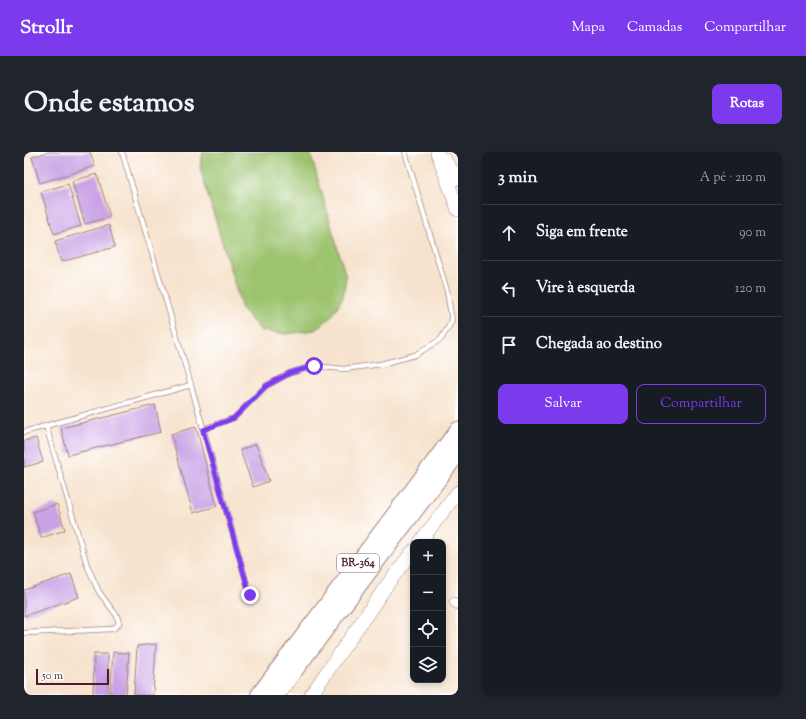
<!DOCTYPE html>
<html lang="pt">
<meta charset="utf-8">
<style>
:root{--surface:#171b24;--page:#20242c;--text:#f1f3f6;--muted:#9ea1a6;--line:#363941;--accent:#7c3aed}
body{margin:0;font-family:"Sorts Mill Goudy",serif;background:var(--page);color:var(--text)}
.controls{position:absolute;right:12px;bottom:12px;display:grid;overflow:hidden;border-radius:8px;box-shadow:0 2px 6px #0003}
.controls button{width:36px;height:36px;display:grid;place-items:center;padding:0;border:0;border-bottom:1px solid var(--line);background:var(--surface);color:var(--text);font:20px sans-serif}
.scale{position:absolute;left:12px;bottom:10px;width:73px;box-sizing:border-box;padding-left:4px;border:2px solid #4a1f2b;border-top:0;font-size:11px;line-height:14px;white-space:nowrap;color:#4a1f2b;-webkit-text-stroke:3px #fff;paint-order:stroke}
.stop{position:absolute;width:12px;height:12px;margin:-9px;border:3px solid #7c3aed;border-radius:50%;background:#fff}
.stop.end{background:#7c3aed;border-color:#fff;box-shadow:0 1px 4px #0008}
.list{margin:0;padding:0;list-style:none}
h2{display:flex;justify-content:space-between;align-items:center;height:52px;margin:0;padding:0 16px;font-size:17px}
h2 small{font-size:13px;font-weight:400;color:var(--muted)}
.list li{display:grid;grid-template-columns:26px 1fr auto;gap:12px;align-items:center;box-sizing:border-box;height:56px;padding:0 16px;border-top:1px solid var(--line)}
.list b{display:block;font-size:15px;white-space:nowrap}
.list em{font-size:13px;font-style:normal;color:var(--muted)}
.actions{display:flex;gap:8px;padding:12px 16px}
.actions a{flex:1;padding:9px 0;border:1px solid var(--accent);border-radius:8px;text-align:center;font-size:14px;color:var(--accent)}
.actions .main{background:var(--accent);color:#fff}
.icon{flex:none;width:22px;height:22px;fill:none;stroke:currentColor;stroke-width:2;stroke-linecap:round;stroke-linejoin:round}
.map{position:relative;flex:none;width:434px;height:543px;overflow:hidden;border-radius:8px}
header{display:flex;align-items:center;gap:24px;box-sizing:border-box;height:56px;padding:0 20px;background:var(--accent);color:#fff}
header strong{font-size:19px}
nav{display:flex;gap:22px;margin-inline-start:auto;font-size:14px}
.intro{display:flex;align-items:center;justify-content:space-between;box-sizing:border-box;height:96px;padding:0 24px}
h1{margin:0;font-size:28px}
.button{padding:10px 18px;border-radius:8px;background:var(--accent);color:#fff;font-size:14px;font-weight:700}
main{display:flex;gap:24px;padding:0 24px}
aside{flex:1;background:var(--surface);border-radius:8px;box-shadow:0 2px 6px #0003}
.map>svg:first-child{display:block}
.green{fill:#9cc36e;stroke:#73714c}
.building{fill:#c9a2e5}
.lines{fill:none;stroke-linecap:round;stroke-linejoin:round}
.lane-casing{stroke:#a0817c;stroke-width:6}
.street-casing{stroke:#a0817c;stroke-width:10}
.secondary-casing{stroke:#a0817c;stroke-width:14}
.highway-casing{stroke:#a0817c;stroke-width:18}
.lane{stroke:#fff;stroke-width:4.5}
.street{stroke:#fff;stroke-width:9}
.secondary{stroke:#fff;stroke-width:13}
.highway{stroke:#fff;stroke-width:16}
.route{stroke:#7c3aed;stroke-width:5}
.labels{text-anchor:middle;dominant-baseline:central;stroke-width:3;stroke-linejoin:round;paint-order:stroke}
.shield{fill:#fff;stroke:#80626b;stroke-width:1}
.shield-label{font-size:11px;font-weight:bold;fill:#4a1f2b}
</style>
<header>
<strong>Strollr</strong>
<nav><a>Mapa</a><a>Camadas</a><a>Compartilhar</a></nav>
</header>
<div class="intro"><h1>Onde estamos</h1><a class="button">Rotas</a></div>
<main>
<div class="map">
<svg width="434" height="543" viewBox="0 0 434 543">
<rect width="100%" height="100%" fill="#fff"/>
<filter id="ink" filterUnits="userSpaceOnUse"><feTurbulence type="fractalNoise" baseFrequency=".025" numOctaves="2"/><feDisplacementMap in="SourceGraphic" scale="8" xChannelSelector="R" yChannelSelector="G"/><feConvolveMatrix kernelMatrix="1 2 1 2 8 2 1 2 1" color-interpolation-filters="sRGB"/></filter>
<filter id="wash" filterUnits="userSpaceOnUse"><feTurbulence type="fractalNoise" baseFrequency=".012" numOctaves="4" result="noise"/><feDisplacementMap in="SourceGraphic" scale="16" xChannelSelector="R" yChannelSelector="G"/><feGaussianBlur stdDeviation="0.9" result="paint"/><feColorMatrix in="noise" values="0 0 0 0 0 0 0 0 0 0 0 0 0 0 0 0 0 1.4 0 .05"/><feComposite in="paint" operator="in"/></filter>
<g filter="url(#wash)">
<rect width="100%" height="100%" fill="#f7e3cd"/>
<!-- green -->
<path class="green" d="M179 0H286L322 125 319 145 308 164 291 178 262 182 237 179 218 157 176 16Z"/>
<g id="blocks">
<!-- building -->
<path class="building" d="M24 0H66L71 14 16 31 8 5Z
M73 22 86 65 61 72 48 29Z
M44 32 57 74 30 82 17 40Z
M85 73 91 95 37 110 31 89Z
M131 253 137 280 44 303 37 276Z
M172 275 193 354 169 361 147 282Z
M12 286 19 310 0 315V289Z
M232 292 245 329 229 335 216 298Z
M33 352 41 378 17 386 9 360Z
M47 422 55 445 0 464V438Z
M132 492 129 543H110L113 494Z
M89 500 105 501 102 543H86Z
M70 502H84V543H69Z"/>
</g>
</g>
<g filter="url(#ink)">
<use href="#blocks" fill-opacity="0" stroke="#a0817c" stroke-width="1"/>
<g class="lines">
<defs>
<path id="lane" d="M167 233 226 443
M179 277 210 266 242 234 266 221 290 214 320 217 357 212 391 203 417 187 428 169 423 139 381 0
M0 280 167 233 98 0
M0 481 89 477 95 472 93 464 75 440 63 413 22 274"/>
<path id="street" d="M430 450 434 453"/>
<path id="secondary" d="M413 0 434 58
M420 7 434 27
M396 390 434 340
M287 543 363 433 389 399"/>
<path id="highway" d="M235 543 434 278
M252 543 434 301"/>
</defs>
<!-- lane casing -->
<use href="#lane" class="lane-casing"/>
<!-- street casing -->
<use href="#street" class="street-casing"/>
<!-- secondary casing -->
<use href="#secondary" class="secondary-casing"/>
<!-- highway casing -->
<use href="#highway" class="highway-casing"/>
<!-- lane -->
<use href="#lane" class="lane"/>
<!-- street -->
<use href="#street" class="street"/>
<!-- secondary -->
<use href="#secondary" class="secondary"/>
<!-- highway -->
<use href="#highway" class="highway"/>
</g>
</g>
<g class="lines" filter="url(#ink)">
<!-- route -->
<path class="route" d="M226 443 179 278 210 266 242 234 266 221 290 214"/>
</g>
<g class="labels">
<!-- shield labels -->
<rect class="shield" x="313" y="402" width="42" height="18" rx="3"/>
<g class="shield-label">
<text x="334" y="411">BR-364</text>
</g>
</g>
</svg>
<div class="controls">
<button>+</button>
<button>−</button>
<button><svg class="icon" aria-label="locate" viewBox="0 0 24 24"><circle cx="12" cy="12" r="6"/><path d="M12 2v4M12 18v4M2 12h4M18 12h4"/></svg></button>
<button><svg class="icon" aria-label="layers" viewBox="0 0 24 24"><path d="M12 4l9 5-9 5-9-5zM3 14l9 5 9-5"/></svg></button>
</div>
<div class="scale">50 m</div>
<div class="stop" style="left:290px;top:214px"></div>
<div class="stop end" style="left:226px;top:443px"></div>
</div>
<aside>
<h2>3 min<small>A pé · 210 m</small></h2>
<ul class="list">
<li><svg class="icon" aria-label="ahead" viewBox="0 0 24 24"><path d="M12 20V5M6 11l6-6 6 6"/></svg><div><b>Siga em frente</b></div><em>90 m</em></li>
<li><svg class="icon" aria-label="left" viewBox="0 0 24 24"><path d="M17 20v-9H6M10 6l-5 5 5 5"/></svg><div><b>Vire à esquerda</b></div><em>120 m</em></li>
<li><svg class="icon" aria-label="arrive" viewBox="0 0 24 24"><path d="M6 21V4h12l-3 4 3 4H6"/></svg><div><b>Chegada ao destino</b></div></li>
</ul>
<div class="actions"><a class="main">Salvar</a><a>Compartilhar</a></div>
</aside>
</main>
